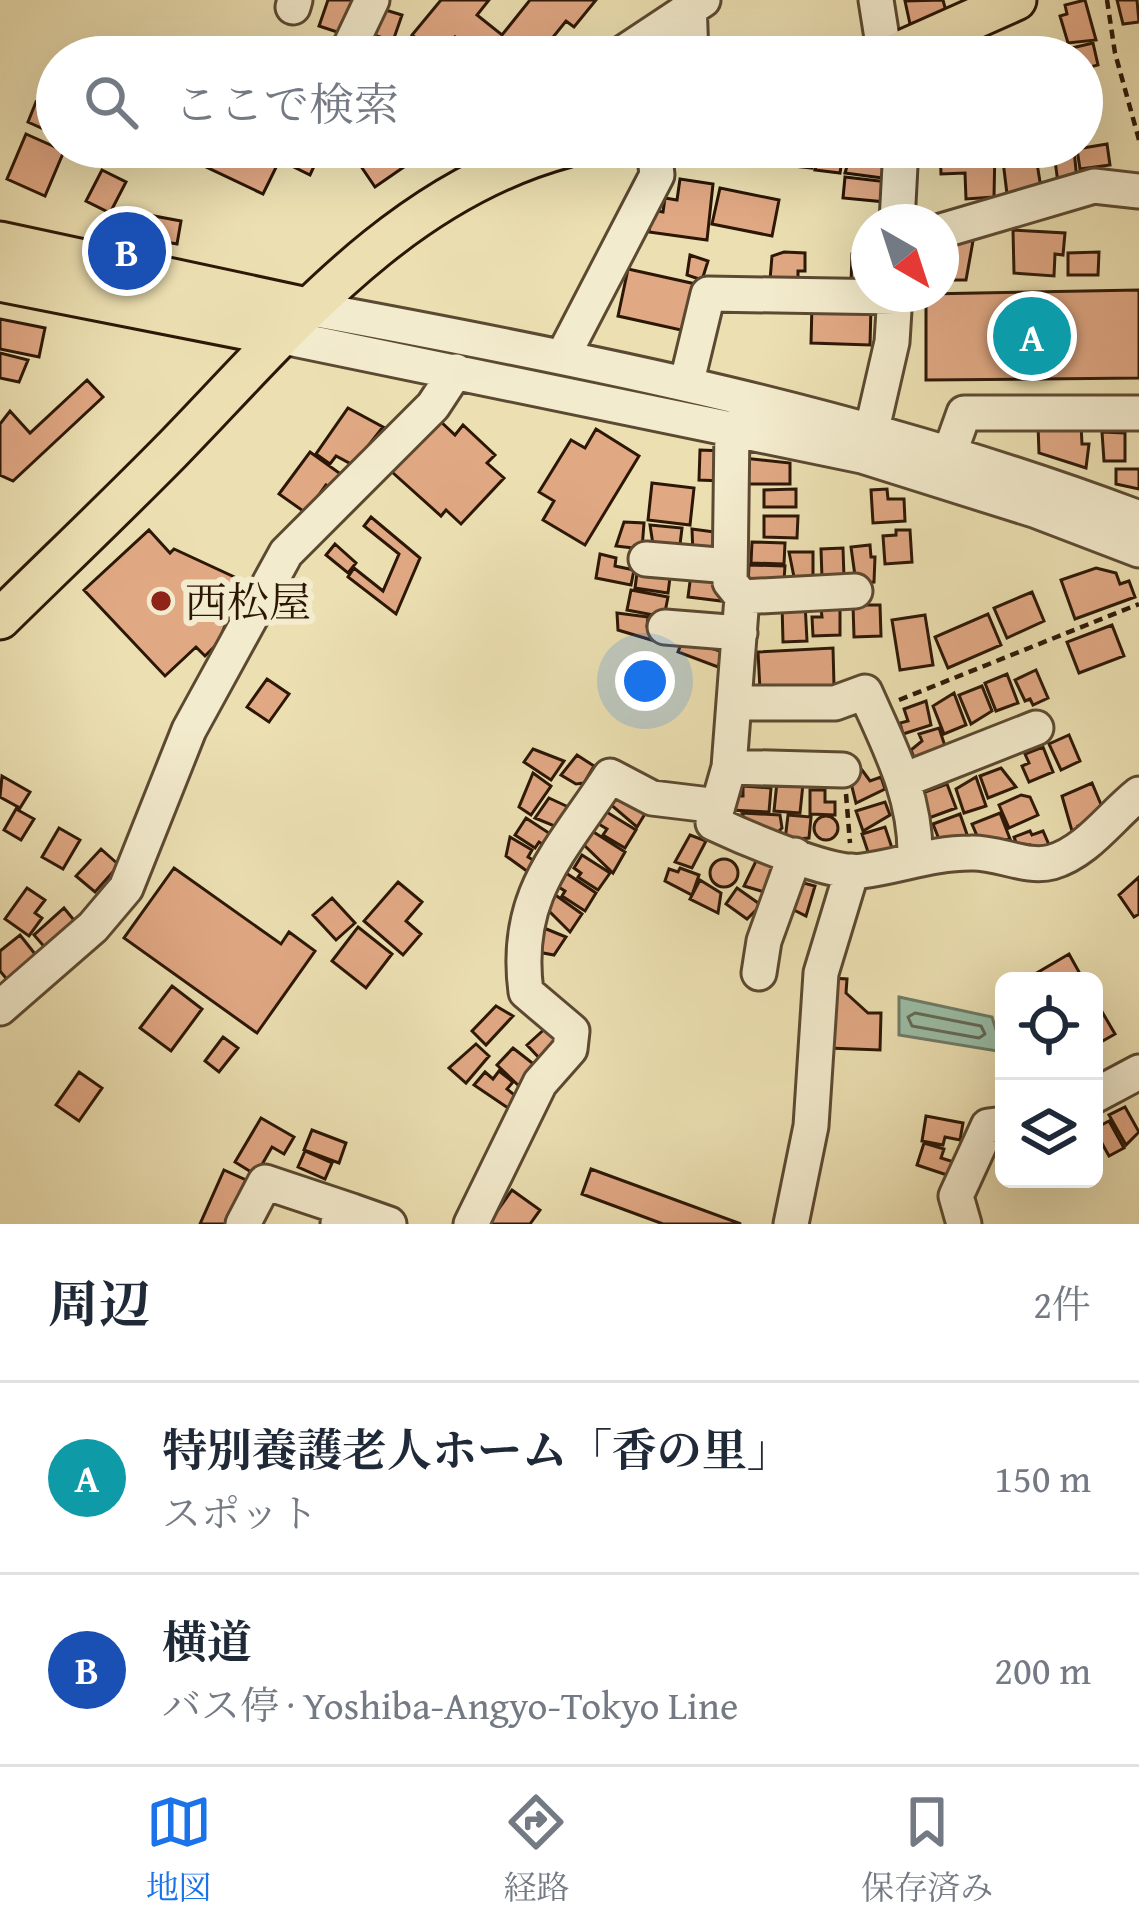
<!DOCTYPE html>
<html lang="ja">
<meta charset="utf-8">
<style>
:root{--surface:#fff;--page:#f6f6f7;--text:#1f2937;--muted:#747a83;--line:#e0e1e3;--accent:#1a73e8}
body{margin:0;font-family:"Gentium Book Plus","Noto Serif JP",serif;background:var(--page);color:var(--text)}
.controls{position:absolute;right:36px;bottom:36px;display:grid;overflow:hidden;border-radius:18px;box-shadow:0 12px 48px #0002}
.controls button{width:108px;height:108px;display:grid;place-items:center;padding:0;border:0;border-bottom:3px solid var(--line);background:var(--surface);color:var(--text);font:60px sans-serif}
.compass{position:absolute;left:851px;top:204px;width:108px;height:108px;border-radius:50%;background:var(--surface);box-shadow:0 12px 48px #0002;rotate:141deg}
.you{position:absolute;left:645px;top:681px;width:42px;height:42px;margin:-30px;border:9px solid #fff;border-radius:50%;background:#1a73e8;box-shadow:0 0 0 18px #1a73e833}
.badge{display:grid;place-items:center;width:78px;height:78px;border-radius:50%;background:var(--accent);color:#fff;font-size:39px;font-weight:700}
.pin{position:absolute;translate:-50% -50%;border:6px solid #fff;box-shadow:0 3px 12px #0006}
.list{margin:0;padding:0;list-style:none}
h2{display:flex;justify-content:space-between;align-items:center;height:156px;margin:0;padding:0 48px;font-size:51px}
h2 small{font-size:39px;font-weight:400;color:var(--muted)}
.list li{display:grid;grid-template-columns:78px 1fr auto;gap:36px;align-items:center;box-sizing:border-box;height:192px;padding:0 48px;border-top:3px solid var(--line)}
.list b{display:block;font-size:45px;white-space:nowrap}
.list p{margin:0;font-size:39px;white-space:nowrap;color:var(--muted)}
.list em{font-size:39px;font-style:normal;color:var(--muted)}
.icon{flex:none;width:66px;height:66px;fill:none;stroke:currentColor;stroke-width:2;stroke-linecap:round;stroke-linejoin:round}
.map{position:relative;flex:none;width:1139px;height:1224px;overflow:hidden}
.search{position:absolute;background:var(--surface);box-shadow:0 12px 48px #0002;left:36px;right:36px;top:36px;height:132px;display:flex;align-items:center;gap:30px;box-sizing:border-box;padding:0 42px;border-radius:66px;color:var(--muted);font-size:45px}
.sheet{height:540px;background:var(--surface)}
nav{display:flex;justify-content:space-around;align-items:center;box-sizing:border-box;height:168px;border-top:3px solid var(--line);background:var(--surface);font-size:33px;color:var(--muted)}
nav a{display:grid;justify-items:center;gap:6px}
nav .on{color:var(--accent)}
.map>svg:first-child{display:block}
.water{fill:#9abea6;stroke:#6e7b66;stroke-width:3}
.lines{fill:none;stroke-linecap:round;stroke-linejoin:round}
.shore{stroke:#636a56;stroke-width:3}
.building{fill:#e1a884;stroke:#2c1706;stroke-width:3}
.minor-casing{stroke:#5c4931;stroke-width:39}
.major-casing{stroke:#2c1706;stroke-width:45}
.path{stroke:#2c1706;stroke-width:4.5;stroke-dasharray:9 6;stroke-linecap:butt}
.minor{stroke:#f3ebcd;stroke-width:33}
.major{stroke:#ece0b2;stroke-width:39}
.poi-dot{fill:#8f2418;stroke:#f3ebcd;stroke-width:4.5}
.labels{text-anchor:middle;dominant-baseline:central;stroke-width:12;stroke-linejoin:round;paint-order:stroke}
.poi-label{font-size:42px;fill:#2c1706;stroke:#f3ebcd;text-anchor:start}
</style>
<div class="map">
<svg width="1139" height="1224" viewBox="0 0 1139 1224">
<rect width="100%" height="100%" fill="#ece0b2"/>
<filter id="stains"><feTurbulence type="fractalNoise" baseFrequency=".00167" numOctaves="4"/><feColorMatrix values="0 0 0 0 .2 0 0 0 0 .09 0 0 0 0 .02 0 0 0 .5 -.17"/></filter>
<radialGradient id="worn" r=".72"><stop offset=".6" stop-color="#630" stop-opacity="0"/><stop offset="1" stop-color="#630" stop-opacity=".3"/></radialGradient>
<!-- water -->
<path class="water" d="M899 997 992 1017 1003 1052 899 1035Z"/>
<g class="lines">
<!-- shore -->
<path class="shore" d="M915 1013 981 1026 985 1034 979 1038 912 1026 908 1017Z"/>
</g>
<!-- building -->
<path class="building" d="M328 0H353L356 5 340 33 319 26Z
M441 0H489L477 15 502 35 530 0H596L574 27 566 21 537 57H479L455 37 439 57 412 35Z
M943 0 947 15 910 24 905 1Z
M1085 0 1096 40 1068 43 1060 16 1067 14 1065 5Z
M1117 0H1137L1139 22 1123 24Z
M379 8 402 15 393 41 370 34Z
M1093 43 1098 65 1082 69V57H1063V50Z
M1051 45 1053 57H989V56Z
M36 102 56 110 48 131 28 122Z
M26 134 64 151 45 196 7 179Z
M1107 144 1110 165 1080 169 1077 149Z
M87 147H122L118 156 102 154 92 163 82 158Z
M188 147H286L263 194 183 156Z
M299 147H323L310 175 290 165Z
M381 147H401L411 162 375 187 358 162Z
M794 147H814L812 168 792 166Z
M821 147H844L840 173 815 170Z
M975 147H995L994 197 966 199 965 173 941 174 940 149Z
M1074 150 1077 180 1058 183 1054 153Z
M851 153 893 159 890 179 845 173Z
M1036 157 1041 188 1007 194 1003 161Z
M102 170 126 182 110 213 86 201Z
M845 177 888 182 886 202 843 198Z
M680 179 713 184 707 240 649 232 652 210 663 212 665 198 677 200Z
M720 188 779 200 772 236 712 224Z
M138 213 181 221 177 244 133 236Z
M1013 230 1065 233 1063 255 1055 254 1054 276 1014 273Z
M942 240 973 241 966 280H946L942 273Z
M784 252 805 253V271H798V281L770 280 772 256Z
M1099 252 1098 275H1068V253Z
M852 254 869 255V284H851Z
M690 255 708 261 702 280 687 275Z
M628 269 700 285 690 332 618 316Z
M1139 290V378L926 380V294Z
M812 304 871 306 870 345 811 343Z
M0 319 45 328 39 357 0 349Z
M0 353 28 360 19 382 0 378Z
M87 380 103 397 13 481 0 475V424L10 411 30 433Z
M348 408 383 427 353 465 336 456 330 464 316 454Z
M439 420 455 435 463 425 495 455 487 463 504 478 461 524 446 510 441 516 392 472Z
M1081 424 1082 444H1089L1086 468 1039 453 1038 425Z
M596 429 639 456 585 545 543 520 554 501 539 492 571 440 585 448Z
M1102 432 1125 433V461H1104Z
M700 450 723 451 722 481 699 480Z
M310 452 342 475 332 488 326 485 306 513 279 494Z
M743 458 790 463V484H743Z
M1116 469H1139V489L1116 484Z
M652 483 694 488 690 525 648 520Z
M796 489V507H764V490Z
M887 489 888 499H904L905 521 873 523 871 490Z
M764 516H798L797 538 764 537Z
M371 517 420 558 396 614 348 577 354 568 383 591 399 554 364 526Z
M624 522 644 523 642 549 616 546Z
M650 525 682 528 679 553 654 551Z
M692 529 722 533 718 559 693 555Z
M149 530 170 553 174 549 243 581 218 643 205 656 196 647 165 676 84 590Z
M896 530H910L912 562 885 564 883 536 896 535Z
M752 542 785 543 784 564 751 563Z
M335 544 356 563 348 573 326 555Z
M870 545 871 557H875L874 582 856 583 851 547Z
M843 548 844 578H822L821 549Z
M789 552H813V582H795Z
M600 554 616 558 615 566 634 570 631 585 596 578Z
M749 565 785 566 784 580 748 585Z
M1096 568 1116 573 1120 584 1129 581 1135 597 1075 619 1061 580Z
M671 570 668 593 635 588 637 573Z
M691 574 723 582 721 601 688 597Z
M631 590 668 597 664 617 627 610Z
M1032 592 1044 621 1007 638 994 608Z
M805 603 807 641 783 642 782 604Z
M853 605H880L881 636 854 637Z
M840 608V635L813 636 812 617H822L821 609Z
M617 613 648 617 647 626 660 628 658 642 618 630Z
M988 614 1001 645 948 668 935 637Z
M925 615 933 665 900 670 892 620Z
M1112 625 1124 656 1079 673 1067 642Z
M683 639 723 652 718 667 678 652Z
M833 648 834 686 760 690 758 652Z
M1036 670 1048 698 1033 705 1030 699 1025 701 1015 680Z
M1007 674 1018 703 996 711 985 683Z
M267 679 289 694 269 722 247 707Z
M982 686 992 711 971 724 959 695Z
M954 693 966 725 944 734 933 706Z
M926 701 931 725 903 734 900 723 908 721 904 709Z
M939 728 946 749 915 760 911 750 922 741 919 734Z
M1069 735 1080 761 1061 770 1049 744Z
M1043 747 1053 772 1029 782 1022 766 1029 763 1025 754Z
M533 749 564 761 551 780 524 762Z
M577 755 594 766 584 783 576 784 561 775Z
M1001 768 1016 787 988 798 980 776Z
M862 770 870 781 881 777 885 789 856 803 849 775Z
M533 773 551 786 531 815 519 807Z
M2 776 30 792 20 808 0 797Z
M976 777 986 806 964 813 956 789Z
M777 782 803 784 800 813 774 811Z
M1092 783 1105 814 1078 826 1081 834 1074 838 1062 796Z
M947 784 956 808 926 819 917 795Z
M743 786 771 788 769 812 731 810 732 796H743Z
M619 790 648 809 637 827 610 804Z
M810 790H825V802H835V815L810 814Z
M1021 795 1030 797 1038 815 1009 828 999 805Z
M549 798 577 811 564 830 535 818Z
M885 802 890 815 863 831 856 811Z
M16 809 34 819 21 840 4 830Z
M605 811 636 830 625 848 603 835 607 829 597 823Z
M742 813 780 815 782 828 778 832 748 830Z
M1000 813 1010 839 981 845 972 824Z
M960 814 970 843 942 847 933 824Z
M788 815 811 817 809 838 785 840Z
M814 828a12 12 0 1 1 24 0a12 12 0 1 1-24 0Z
M526 818 555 837 547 847 539 842 535 848 515 835Z
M885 827 892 848 869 855 862 834Z
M59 828 80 840 63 869 42 857Z
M592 831 625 852 613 873 584 845Z
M1030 831 1032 835 1043 831 1053 854 1034 855 1030 845 1019 850 1014 837Z
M690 835 706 841 692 868 675 862Z
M510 837 532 850 528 857 538 863 531 874 506 856Z
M101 849 119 865 95 892 76 876Z
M582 855 610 873 598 890 578 877 581 873 574 868Z
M710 873a14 14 0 1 1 28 0a14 14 0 1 1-28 0Z
M756 861 776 867 768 893 744 886Z
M174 868 281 944 289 932 315 951 257 1033 124 938Z
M680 868 699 875 692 895 665 881 669 869 678 872Z
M566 873 596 893 585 911 562 896 565 891 557 886Z
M1139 877V914L1134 917 1119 895Z
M700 880 721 893 718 913 690 899Z
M796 881 815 886 806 916 788 907Z
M398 882 422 902 406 921 421 934 403 955 364 921Z
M27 888 45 900 35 913 42 918 29 936 5 919Z
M737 888 761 905 747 919 726 904Z
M554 894 582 914 570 932 545 907Z
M332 898 355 923 336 940 313 915Z
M64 908 78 925 48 951 34 935Z
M358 927 392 954 366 988 332 961Z
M544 928 566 937 554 955 538 952Z
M20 935 39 959 9 982 0 971V951Z
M1069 954 1084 981H1023Z
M831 978 847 979 846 993 868 1013H881L880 1050 828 1048Z
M172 986 202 1009 171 1051 140 1028Z
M1094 998 1115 1034 1094 1046Z
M496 1006 513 1016 486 1045 472 1031Z
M549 1025 561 1038 543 1062 527 1045Z
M223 1037 238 1048 219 1072 205 1061Z
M476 1044 489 1056 466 1083 449 1068Z
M513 1048 540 1069 519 1086 497 1065Z
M499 1071 513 1082 507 1089 517 1097 508 1108 474 1085 485 1072 493 1079Z
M79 1072 102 1088 79 1121 56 1105Z
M1125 1107 1139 1132 1126 1145 1109 1115Z
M926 1116 963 1123 960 1140 945 1137 943 1145 922 1141Z
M261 1118 294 1137 284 1154 272 1147 256 1175 235 1162Z
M1109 1121 1124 1148 1109 1156 1094 1129Z
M312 1130 346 1143 339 1163 304 1150Z
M924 1143 944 1149 941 1158 954 1162 950 1176 917 1165Z
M305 1151 332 1163 325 1179 298 1167Z
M591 1169 741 1224H663L582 1194Z
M224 1170 246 1180 240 1192 252 1197 237 1224H200Z
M512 1190 540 1210 530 1224H488Z"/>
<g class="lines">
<defs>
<path id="minor" d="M689 0 691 57
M876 0 885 57
M293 7 295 0
M345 57 372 0
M617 57 703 0
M471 153 480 147
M897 222 901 147
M941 231 1094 186 1139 191
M307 308C590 360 869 416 1139 518
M279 336 862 456 1037 511 1139 550
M563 356 657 175 654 147
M687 381 708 294 895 297
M732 428 730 582 742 597 729 767 713 823C743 837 832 876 862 871 900 866 932 853 971 853 998 852 1027 869 1052 862 1087 852 1111 816 1139 794
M872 429 892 342 895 294
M950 452 964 413H1139
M646 559 730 566
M742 597 855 591
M665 627 740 633
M735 703H835L865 692C889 746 916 796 915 856
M729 767 843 770
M904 780 1036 728
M759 973 764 941 795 855
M0 1008 93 927 126 888 189 730 286 553 433 406 456 371
M1094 1096 1139 1072
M338 1223 352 1211 389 1224
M243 1224 265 1182 352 1211
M471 1224 540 1083 570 1049 572 1031 526 992C513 895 560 853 610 776L652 798 718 806
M791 1224 811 1126 821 973 852 871
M964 1224 956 1196 988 1126 1004 1124"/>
<path id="major" d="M888 57 1016 0
M0 242 307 308
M0 281 279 336
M0 619C57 563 115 508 171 451 287 332 398 192 566 147"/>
</defs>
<!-- minor casing -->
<use href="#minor" class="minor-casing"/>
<!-- major casing -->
<use href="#major" class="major-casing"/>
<!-- path -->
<path class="path" d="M1107 0 1115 53 1139 140
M899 700 1139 604
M846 794 850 843"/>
<!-- minor -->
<use href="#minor" class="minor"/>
<!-- major -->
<use href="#major" class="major"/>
</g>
<!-- markers -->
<circle class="poi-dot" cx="161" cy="601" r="12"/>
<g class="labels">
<!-- poi labels -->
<g class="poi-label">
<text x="185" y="601">西松屋</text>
</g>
</g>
<rect width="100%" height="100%" filter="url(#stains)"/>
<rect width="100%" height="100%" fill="url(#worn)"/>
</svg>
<div class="controls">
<button><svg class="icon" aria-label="locate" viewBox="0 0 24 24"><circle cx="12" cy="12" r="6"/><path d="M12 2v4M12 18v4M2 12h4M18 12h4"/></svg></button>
<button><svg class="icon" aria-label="layers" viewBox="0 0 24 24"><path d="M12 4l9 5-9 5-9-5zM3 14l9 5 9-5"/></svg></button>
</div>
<svg class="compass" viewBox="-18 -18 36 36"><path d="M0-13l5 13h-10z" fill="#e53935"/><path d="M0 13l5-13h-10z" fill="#747a83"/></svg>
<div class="you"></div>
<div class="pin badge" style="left:1032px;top:336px;background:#0f9aa8">A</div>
<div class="pin badge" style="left:127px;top:251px;background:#1a4fb4">B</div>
<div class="search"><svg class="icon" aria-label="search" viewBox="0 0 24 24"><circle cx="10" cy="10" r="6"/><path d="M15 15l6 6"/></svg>ここで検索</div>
</div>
<section class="sheet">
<h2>周辺<small>2件</small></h2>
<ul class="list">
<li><span class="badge" style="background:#0f9aa8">A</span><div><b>特別養護老人ホーム「香の里」</b><p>スポット</p></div><em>150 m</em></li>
<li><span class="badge" style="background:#1a4fb4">B</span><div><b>横道</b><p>バス停 · Yoshiba-Angyo-Tokyo Line</p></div><em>200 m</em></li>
</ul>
</section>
<nav>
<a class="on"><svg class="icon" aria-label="map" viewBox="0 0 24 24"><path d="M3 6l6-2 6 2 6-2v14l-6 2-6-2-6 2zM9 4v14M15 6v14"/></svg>地図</a>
<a><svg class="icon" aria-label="directions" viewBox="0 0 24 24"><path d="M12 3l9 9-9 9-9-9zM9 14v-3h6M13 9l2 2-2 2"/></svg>経路</a>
<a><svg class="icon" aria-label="saved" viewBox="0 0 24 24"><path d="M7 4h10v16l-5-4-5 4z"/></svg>保存済み</a>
</nav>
